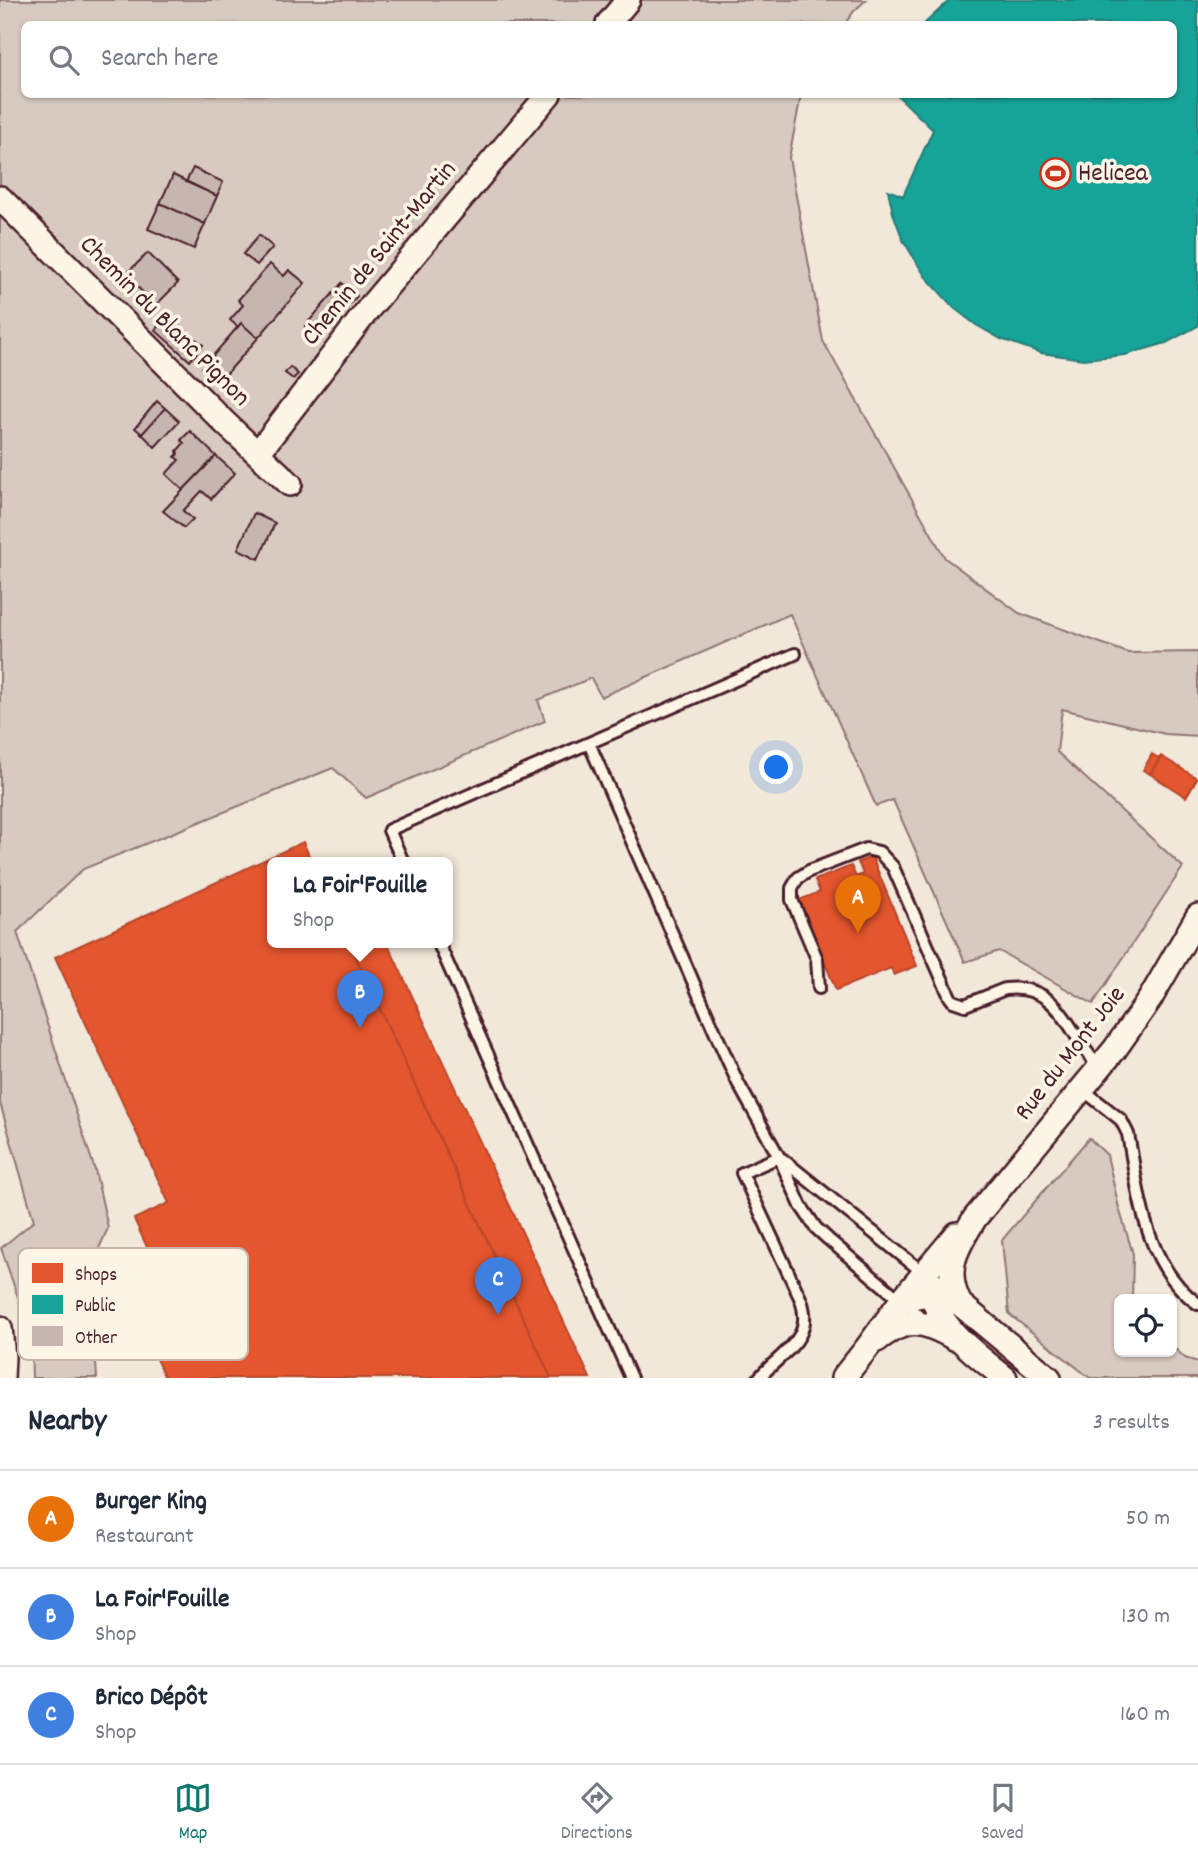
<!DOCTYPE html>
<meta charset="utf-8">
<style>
:root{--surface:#fff;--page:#f6f6f7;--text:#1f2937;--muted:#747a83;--line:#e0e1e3;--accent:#0f766e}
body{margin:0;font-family:Dekko,sans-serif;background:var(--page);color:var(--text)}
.controls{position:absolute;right:21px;bottom:21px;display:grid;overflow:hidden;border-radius:10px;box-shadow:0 2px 5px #0004}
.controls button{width:63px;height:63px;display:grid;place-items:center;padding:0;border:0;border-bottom:2px solid var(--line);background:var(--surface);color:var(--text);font:35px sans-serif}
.you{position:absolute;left:777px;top:768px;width:24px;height:24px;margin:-18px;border:5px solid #fff;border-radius:50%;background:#1a73e8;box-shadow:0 0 0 10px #1a73e833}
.badge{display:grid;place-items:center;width:46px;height:46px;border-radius:50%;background:var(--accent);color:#fff;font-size:23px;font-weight:700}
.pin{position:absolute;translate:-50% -58px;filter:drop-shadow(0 2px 4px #0008)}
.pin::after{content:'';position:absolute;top:37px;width:24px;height:21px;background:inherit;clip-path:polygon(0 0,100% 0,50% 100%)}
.popup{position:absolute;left:267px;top:857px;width:186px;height:91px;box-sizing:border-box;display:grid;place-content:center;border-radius:10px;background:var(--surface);filter:drop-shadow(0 2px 5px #0005);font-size:23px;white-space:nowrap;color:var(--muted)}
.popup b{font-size:26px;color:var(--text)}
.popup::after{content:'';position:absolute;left:50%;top:100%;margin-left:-14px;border:14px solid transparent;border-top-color:var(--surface)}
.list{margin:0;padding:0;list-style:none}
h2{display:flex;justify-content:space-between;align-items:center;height:91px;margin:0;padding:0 28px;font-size:30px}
h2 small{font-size:23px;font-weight:400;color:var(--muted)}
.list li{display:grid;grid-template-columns:46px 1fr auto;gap:21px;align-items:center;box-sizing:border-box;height:98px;padding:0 28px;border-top:2px solid var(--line)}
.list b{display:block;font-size:26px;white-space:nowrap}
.list p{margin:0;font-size:23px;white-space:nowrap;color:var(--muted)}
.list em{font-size:23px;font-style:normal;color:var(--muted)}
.icon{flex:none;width:38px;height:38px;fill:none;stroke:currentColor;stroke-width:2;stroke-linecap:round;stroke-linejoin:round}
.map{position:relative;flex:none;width:1198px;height:1378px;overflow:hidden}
.search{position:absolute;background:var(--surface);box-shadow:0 2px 5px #0004;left:21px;right:21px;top:21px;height:77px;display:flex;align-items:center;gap:18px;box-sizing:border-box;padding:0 24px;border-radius:10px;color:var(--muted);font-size:26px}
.sheet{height:385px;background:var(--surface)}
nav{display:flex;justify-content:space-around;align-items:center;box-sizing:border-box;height:98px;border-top:2px solid var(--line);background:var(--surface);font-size:19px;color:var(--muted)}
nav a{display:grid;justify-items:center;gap:4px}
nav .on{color:var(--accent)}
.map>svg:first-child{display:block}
.green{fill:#d8cac0;stroke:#917476;stroke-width:2}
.shops{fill:#e4572e;stroke:#b6462d;stroke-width:2}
.public{fill:#17a398;stroke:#267b77;stroke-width:2}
.building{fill:#c7b6af;stroke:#4a1f2b;stroke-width:2}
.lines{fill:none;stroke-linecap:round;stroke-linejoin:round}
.lane-casing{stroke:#4a1f2b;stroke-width:16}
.street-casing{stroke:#4a1f2b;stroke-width:28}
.lane{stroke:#fcf5e5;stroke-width:10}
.street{stroke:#fcf5e5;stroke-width:23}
.labels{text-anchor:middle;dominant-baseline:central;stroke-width:7;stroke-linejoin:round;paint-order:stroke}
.poi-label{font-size:26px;fill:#4a1f2b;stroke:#fcf5e5;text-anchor:start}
.street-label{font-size:26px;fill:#4a1f2b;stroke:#fcf5e5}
.key{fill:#fcf5e5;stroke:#c7b5ad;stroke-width:2}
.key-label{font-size:19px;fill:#4a1f2b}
</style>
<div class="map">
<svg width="1198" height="1378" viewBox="0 0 1198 1378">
<rect width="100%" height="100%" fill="#f1e8da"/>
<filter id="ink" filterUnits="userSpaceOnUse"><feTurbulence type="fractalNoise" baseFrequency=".0143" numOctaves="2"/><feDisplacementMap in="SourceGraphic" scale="14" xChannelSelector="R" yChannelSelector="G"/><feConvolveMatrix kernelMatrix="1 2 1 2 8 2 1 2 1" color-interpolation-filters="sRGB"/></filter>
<g filter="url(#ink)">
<!-- green -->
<path class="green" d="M0 0H866L854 11 845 24H24V94L801 95 789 158 823 341 945 558 1019 613 1128 653 1198 652V736L1165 734 1062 709 1057 752 1183 867 1093 1004 999 951 965 962 893 800 876 806 790 614 601 697 591 678 538 700 545 721 366 798 333 768 83 869 17 932 95 1170 108 1228 90 1269 97 1378H32L31 1335 1 1248 34 1221 0 1103Z
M1089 1138 1107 1155 1119 1208 1133 1254 1132 1299H1119V1352H1172V1346L1185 1358 1198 1362V1378H1090L1009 1314 1002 1240Z"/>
<!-- shops -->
<path class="shops" d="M1152 754 1160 759 1150 774 1143 770Z
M1161 756 1197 778 1186 797 1150 774Z
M303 842 312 862H272V942H349L551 1378H165L148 1342 183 1325 134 1219 169 1203 55 957Z
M872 857 917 966 894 975 891 968 836 990 799 900 820 892 815 880 851 866 856 877 863 874 858 862Z
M368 942H387L590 1378H551L352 949Z"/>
<!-- public -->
<path class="public" d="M950 0H1198V148L1194 155 1198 158V326L1166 343 1125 355 1083 359 1041 353 1001 339 976 325 954 308 925 276 903 240 893 213 888 190 903 196 933 130 896 94H1174V24H924Z"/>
<!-- building -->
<path class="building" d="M193 168 223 182 217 196 186 182Z
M173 175 217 196 205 224 160 203Z
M160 203 205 224 194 249 148 229Z
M259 235 273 247 257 265 243 254Z
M148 253 178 283 156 305 125 275Z
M270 264 284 276 289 270 305 283 258 338 241 323 238 327 230 320 243 305 238 300Z
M342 283 357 296 320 338 305 326Z
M167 316 203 345 190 361 155 330Z
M241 323 258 338 222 379 205 365Z
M205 365 222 379 219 382 202 368Z
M290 367 298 374 293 379 285 373Z
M157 401 165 408 142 434 135 428Z
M165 408 179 421 155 447 142 434Z
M190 431 216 456 183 490 166 474 179 460 175 457 178 454 177 451 184 443 181 440Z
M216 456 235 473 211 499 202 491 183 511 193 519 184 528 163 511Z
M254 513 275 523 259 559 238 549Z"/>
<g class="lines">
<defs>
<path id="lane" d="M795 654 589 743 719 1041 738 1083 779 1157 801 1206 816 1228 828 1239 925 1321
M403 862 389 830 589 743
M438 942 631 1378
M819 988 817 959 792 900V888L798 878 809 871 866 849 879 852 893 867 950 997 953 1001 965 1005 1005 989C1046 984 1061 1011 1080 1042 1086 1051 1093 1060 1099 1069
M1082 1089 1121 1120 1128 1134C1139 1193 1144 1265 1198 1304
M782 1159 925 1274
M759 1378C781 1352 815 1340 801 1300L742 1173 779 1157"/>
<path id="street" d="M608 24 628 0
M0 198 224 422 290 484
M258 453 370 307 549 94
M931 1282C930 1323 976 1354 1005 1378
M901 1301C921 1292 941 1293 960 1304L1049 1378
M960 1304C942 1270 957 1247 975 1218L1115 1049 1150 999 1198 916
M0 1328 3 1357 2 1378
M877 1340C907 1317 922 1320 954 1338
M843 1378 867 1348 901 1301 957 1234"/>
</defs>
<!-- lane casing -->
<use href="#lane" class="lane-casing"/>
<!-- street casing -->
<use href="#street" class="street-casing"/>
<!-- lane -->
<use href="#lane" class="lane"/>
<!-- street -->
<use href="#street" class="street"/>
</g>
</g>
<!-- icons -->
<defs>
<symbol id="stadium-ring" viewBox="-11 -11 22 22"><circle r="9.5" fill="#fcf5e5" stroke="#c8321e" stroke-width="1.5"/><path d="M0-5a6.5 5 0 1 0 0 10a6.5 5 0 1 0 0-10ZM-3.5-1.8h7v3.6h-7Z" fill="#c8321e"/></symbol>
</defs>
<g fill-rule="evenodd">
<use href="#stadium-ring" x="1038" y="156" width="35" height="35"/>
</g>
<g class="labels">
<!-- poi labels -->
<g class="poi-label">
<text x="1078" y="174">Helicea</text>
</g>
<!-- street labels -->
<g class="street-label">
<text transform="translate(380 254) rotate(-51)">Chemin de Saint-Martin</text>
<text transform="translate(164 322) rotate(45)">Chemin du Blanc Pignon</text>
<text transform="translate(1071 1054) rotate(-52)">Rue du Mont Joie</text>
</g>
</g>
<!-- legend -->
<rect x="18" y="1248" width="230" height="112" rx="10" class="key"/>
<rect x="32" y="1263" width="31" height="20" fill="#e4572e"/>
<rect x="32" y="1295" width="31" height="19" fill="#17a398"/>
<rect x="32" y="1326" width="31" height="20" fill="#c7b6af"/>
<g class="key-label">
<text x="75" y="1280">Shops</text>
<text x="75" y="1311">Public</text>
<text x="75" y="1343">Other</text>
</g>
</svg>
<div class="controls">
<button><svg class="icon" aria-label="locate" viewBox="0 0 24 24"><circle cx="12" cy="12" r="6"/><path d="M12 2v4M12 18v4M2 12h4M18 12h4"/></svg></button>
</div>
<div class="you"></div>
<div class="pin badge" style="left:858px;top:933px;background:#e8710a">A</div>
<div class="pin badge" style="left:360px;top:1028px;background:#3f7fe0">B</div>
<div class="popup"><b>La Foir'Fouille</b>Shop</div>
<div class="pin badge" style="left:498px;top:1315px;background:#3f7fe0">C</div>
<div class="search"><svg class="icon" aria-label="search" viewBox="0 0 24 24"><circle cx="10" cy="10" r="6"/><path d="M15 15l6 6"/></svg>Search here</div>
</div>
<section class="sheet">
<h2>Nearby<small>3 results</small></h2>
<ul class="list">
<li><span class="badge" style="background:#e8710a">A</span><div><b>Burger King</b><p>Restaurant</p></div><em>50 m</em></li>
<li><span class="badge" style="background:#3f7fe0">B</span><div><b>La Foir'Fouille</b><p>Shop</p></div><em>130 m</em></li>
<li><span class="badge" style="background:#3f7fe0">C</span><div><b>Brico Dépôt</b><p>Shop</p></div><em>160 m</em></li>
</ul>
</section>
<nav>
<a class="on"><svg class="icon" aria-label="map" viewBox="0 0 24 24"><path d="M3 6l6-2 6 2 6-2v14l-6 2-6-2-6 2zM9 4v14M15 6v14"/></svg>Map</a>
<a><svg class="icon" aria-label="directions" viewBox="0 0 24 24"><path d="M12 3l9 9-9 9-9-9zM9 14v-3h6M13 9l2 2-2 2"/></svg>Directions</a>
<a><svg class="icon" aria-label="saved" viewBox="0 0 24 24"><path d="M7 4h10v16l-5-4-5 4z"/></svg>Saved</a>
</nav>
